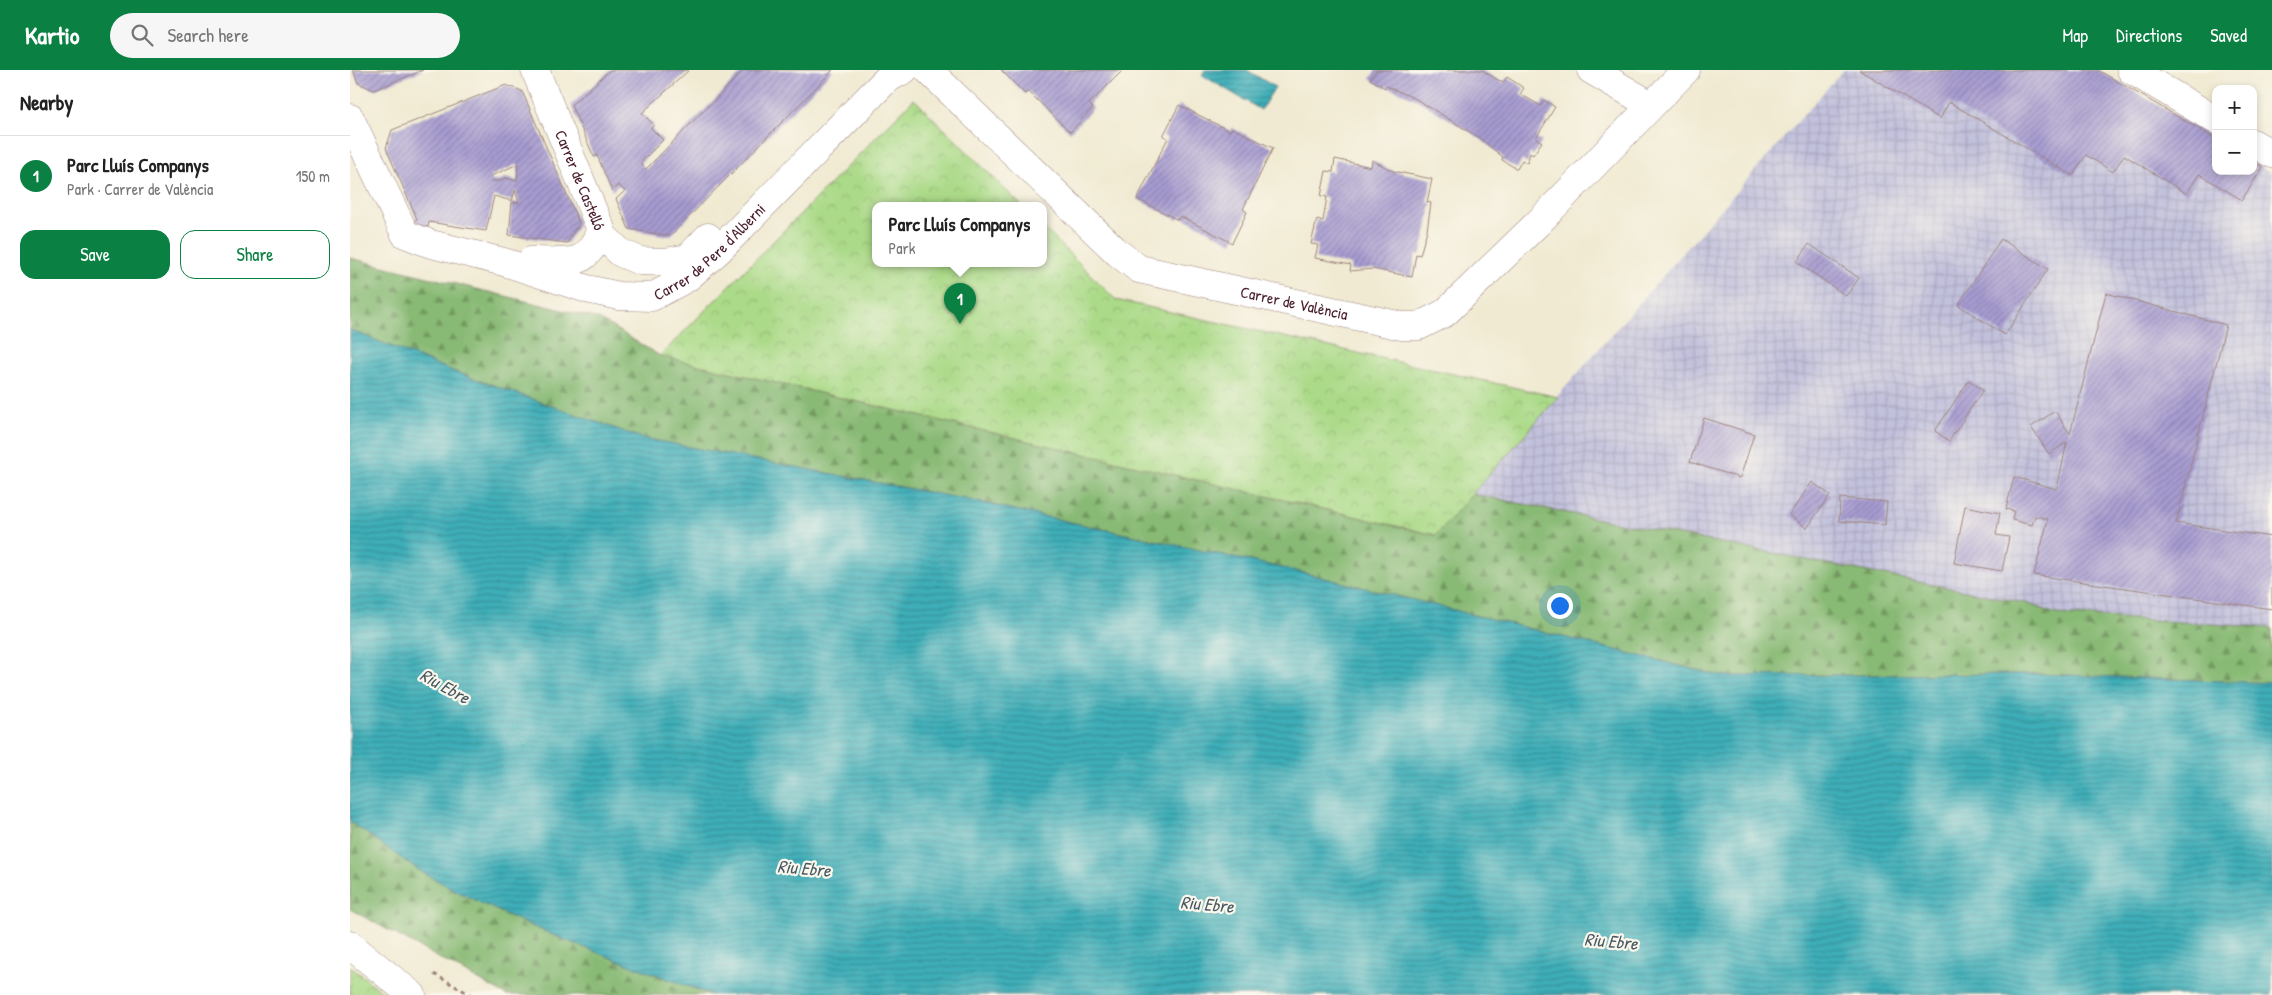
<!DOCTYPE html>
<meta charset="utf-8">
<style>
:root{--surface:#fff;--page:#f6f6f6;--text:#222;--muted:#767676;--line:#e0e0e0;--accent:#0b8043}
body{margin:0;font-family:"Patrick Hand",sans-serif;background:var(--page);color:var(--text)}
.controls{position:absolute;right:15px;top:15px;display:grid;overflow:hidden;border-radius:10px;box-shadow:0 2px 8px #0003}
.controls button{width:45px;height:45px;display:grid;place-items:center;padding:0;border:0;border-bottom:1px solid var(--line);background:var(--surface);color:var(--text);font:25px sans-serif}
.you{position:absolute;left:1209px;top:535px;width:18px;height:18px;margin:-12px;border:4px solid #fff;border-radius:50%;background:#1a73e8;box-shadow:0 0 0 8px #1a73e833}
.badge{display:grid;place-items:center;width:32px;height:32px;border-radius:50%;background:var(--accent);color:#fff;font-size:16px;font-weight:700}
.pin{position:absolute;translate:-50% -41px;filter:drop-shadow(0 1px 2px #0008)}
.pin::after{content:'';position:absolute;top:26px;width:18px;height:15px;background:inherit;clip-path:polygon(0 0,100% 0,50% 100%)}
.popup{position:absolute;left:522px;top:132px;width:175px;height:65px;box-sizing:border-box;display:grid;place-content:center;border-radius:10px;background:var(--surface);filter:drop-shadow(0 1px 4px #0005);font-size:16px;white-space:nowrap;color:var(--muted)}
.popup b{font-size:19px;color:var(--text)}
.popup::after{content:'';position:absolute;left:50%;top:100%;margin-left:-10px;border:10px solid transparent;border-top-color:var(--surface)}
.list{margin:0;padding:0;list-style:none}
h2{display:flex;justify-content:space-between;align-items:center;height:65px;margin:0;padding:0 20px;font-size:21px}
h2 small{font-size:16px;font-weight:400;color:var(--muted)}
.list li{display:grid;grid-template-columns:32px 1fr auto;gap:15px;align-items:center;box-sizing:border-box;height:80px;padding:0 20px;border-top:1px solid var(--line)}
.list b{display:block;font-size:19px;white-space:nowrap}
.list p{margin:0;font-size:16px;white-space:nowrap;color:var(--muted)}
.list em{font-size:16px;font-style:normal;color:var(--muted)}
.actions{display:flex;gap:10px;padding:15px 20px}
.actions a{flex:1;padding:11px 0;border:1px solid var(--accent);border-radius:15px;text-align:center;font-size:18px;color:var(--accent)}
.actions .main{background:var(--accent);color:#fff}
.icon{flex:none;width:28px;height:28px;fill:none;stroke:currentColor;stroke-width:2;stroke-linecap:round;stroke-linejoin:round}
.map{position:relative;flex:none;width:1922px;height:925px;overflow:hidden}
header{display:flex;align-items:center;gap:30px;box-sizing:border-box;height:70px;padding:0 25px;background:var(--accent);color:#fff}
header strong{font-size:24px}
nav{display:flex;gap:28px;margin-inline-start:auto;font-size:18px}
.search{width:350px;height:45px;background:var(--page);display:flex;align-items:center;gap:12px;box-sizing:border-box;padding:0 18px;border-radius:28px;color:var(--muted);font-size:19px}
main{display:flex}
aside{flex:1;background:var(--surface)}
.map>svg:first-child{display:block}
.industrial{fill:url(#industrial-grid)}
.forest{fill:url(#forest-firs);stroke:#696c50}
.park{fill:url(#park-crowns);stroke:#7a7c5a}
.water{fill:url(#water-rules);stroke:#446672}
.building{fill:url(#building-hatch);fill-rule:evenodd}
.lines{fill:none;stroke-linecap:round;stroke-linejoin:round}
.minor-casing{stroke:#9d847e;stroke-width:29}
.tertiary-casing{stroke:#9d847e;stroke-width:29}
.path{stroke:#9d847e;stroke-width:3;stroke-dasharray:4 4;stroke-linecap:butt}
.minor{stroke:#fff;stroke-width:28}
.tertiary{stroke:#fff;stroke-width:28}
.labels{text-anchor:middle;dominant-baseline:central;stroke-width:4.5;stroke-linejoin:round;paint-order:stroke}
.street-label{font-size:16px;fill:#4a1f2b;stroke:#fbf7ec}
.water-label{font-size:18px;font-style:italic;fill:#455863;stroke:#fbf7ec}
</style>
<header>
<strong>Kartio</strong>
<div class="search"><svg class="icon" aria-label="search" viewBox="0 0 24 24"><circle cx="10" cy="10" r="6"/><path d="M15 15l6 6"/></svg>Search here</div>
<nav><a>Map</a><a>Directions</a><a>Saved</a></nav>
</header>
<main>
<aside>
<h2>Nearby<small></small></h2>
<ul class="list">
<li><span class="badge">1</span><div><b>Parc Lluís Companys</b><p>Park · Carrer de València</p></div><em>150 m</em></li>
</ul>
<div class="actions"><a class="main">Save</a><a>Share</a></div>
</aside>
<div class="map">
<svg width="1922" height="925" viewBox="0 0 1922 925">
<defs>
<pattern id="industrial-grid" width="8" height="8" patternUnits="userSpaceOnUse" patternTransform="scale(1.25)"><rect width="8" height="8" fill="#c2c1dc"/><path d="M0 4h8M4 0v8" fill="none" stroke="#a8a5bd"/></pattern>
<pattern id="forest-firs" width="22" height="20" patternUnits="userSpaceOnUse" patternTransform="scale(1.25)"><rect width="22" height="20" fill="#88ba74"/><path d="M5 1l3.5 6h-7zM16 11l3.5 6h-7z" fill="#71975f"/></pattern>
<pattern id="park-crowns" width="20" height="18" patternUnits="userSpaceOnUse" patternTransform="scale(1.25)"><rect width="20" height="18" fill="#abda88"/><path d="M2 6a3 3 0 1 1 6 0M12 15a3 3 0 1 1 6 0" fill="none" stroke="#95bb76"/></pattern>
<pattern id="water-rules" width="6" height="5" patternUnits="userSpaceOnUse" patternTransform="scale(1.25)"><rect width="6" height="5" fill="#3daeb8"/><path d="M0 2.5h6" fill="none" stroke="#358d96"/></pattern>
<pattern id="building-hatch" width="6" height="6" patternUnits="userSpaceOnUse" patternTransform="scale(1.25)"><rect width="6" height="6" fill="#a79cd1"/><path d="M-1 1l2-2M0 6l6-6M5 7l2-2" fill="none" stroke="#8a7faa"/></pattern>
</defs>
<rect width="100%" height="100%" fill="#fbf7ec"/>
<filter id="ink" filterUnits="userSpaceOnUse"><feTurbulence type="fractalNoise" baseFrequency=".02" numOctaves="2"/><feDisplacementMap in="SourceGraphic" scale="10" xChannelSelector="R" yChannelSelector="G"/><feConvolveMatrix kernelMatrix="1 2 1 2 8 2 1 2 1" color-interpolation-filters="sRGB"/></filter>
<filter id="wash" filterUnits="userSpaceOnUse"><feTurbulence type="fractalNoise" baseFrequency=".0096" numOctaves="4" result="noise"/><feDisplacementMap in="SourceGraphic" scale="20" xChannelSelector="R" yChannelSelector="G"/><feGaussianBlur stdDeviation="1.12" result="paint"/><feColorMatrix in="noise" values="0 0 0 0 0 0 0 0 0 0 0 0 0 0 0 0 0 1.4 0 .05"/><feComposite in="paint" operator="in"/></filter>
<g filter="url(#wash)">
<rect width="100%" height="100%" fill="#f0ead2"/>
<!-- industrial -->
<path class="industrial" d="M1493 0H1748L1866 101H1903V92L1922 103V558L1706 544 1676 533 1122 424Z"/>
<!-- forest -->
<path class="forest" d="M0 188 249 249 310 286 1085 465 1122 424 1676 533 1706 544 1922 558V613L1688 604 1371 606 946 501 614 429 292 368 100 300 0 260Z
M0 752C25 767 47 787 72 802 163 854 264 889 362 925H156L0 839Z"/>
<!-- park -->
<path class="park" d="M564 29 671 135H526V193H694V158L766 230 1208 327 1086 465 310 286Z
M0 897 2 898 37 925H0Z"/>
<!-- water -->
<path class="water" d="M855 0H897L925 17 911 40 852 5Z
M0 260 100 300 292 368 614 429 946 501 1371 606 1688 604 1922 613V925H362C264 889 163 854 72 802 47 787 25 768 0 752Z"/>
<g id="blocks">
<!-- building -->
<path class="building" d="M3 0H73L24 20 8 13Z
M260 0H339L292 43 304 55 301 58 313 70 290 93 296 99 394 0H483L320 166 279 159 266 129 275 121 268 115 262 121 247 85 244 87 221 35Z
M651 0H773L739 34 743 38 720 62 678 21 675 24Z
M1026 0H1132L1153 13 1157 7 1174 18 1170 24 1191 36 1194 30 1205 37 1186 68 1192 72 1183 85 1180 83 1177 93 1172 90 1167 99 1152 90 1153 87 1128 67 1066 29 1036 16 1035 18 1020 9Z
M1509 0H1748L1866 69V101H1903V92L1913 97 1892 130 1849 104 1837 124 1774 85 1763 102 1736 85 1723 106 1599 32 1590 49Z
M156 15 172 21 229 153 217 173 159 165 162 132 169 133 165 120 162 131 144 126 136 161 79 152 78 157 64 155 63 151 67 149 36 78 42 60ZM168 94 167 111 156 108 152 109V111H142L141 106Z
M829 35 880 61 882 58 923 78 893 139 897 142 882 173 830 146 828 150 787 129 818 68 813 66Z
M985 89 1021 97 1022 90 1043 101 1082 109 1077 132 1081 133 1077 160 1070 185 1066 184 1062 207 1023 199 1000 201 1001 195 965 188 968 175 961 174 967 149 973 151 977 127 971 126 976 101 983 102Z
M1651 169 1698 199 1655 265 1608 235Z
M1459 174 1509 208 1496 226 1447 192Z
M1756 223 1876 255 1826 453 1922 467V539L1684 505 1698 449 1685 446 1682 455 1662 450 1664 441 1656 439 1664 407 1707 419 1717 372 1699 384 1681 357 1705 341 1720 364Z
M1619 310 1633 320 1599 371 1585 361Z
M1354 348 1404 364 1390 408 1340 392Z
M1462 412 1480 425 1457 458 1439 445Z
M1490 428 1537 432 1535 455 1489 451Z
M1615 436 1650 443 1646 465 1659 467 1652 501 1604 493Z"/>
</g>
</g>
<g filter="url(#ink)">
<use href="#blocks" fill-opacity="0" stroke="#9d847e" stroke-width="1"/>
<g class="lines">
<defs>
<g id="minor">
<path id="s1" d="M185 0 254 167 271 183 290 191 315 192 338 188 358 167"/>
<path id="s2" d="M578 0 768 183 789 199 1052 256H1069L1095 243 1187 154 1336 0"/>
<path d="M1241 0 1301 35"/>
<path d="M1781 0 1866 50"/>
<path id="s3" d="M0 48 55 164 81 174 154 192 237 219 269 226 302 227 337 208 368 181 537 9 554 0"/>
<path d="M1903 73 1922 84"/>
<path d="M181 191C218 190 235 202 251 159"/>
</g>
<path id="tertiary" d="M0 875 62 925"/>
</defs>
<!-- minor casing -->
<use href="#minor" class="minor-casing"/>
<!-- tertiary casing -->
<use href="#tertiary" class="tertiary-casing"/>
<!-- path -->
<path class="path" d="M84 904 121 925"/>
<!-- minor -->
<use href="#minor" class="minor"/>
<!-- tertiary -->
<use href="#tertiary" class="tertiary"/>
</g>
</g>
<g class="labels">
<!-- street labels -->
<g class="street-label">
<text stroke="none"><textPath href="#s1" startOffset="119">Carrer de Castelló</textPath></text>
<text stroke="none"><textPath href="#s3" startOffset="458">Carrer de Pere d'Alberni</textPath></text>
<text stroke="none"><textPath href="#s2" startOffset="449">Carrer de València</textPath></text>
</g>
<!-- water labels -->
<g class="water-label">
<text transform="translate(95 616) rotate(29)">Riu Ebre</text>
<text transform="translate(454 798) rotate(5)">Riu Ebre</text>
<text transform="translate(857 834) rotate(5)">Riu Ebre</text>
<text transform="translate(1261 871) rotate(5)">Riu Ebre</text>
</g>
</g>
</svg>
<div class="controls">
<button>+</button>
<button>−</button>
</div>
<div class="you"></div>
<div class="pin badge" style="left:610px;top:254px">1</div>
<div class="popup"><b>Parc Lluís Companys</b>Park</div>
</div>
</main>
